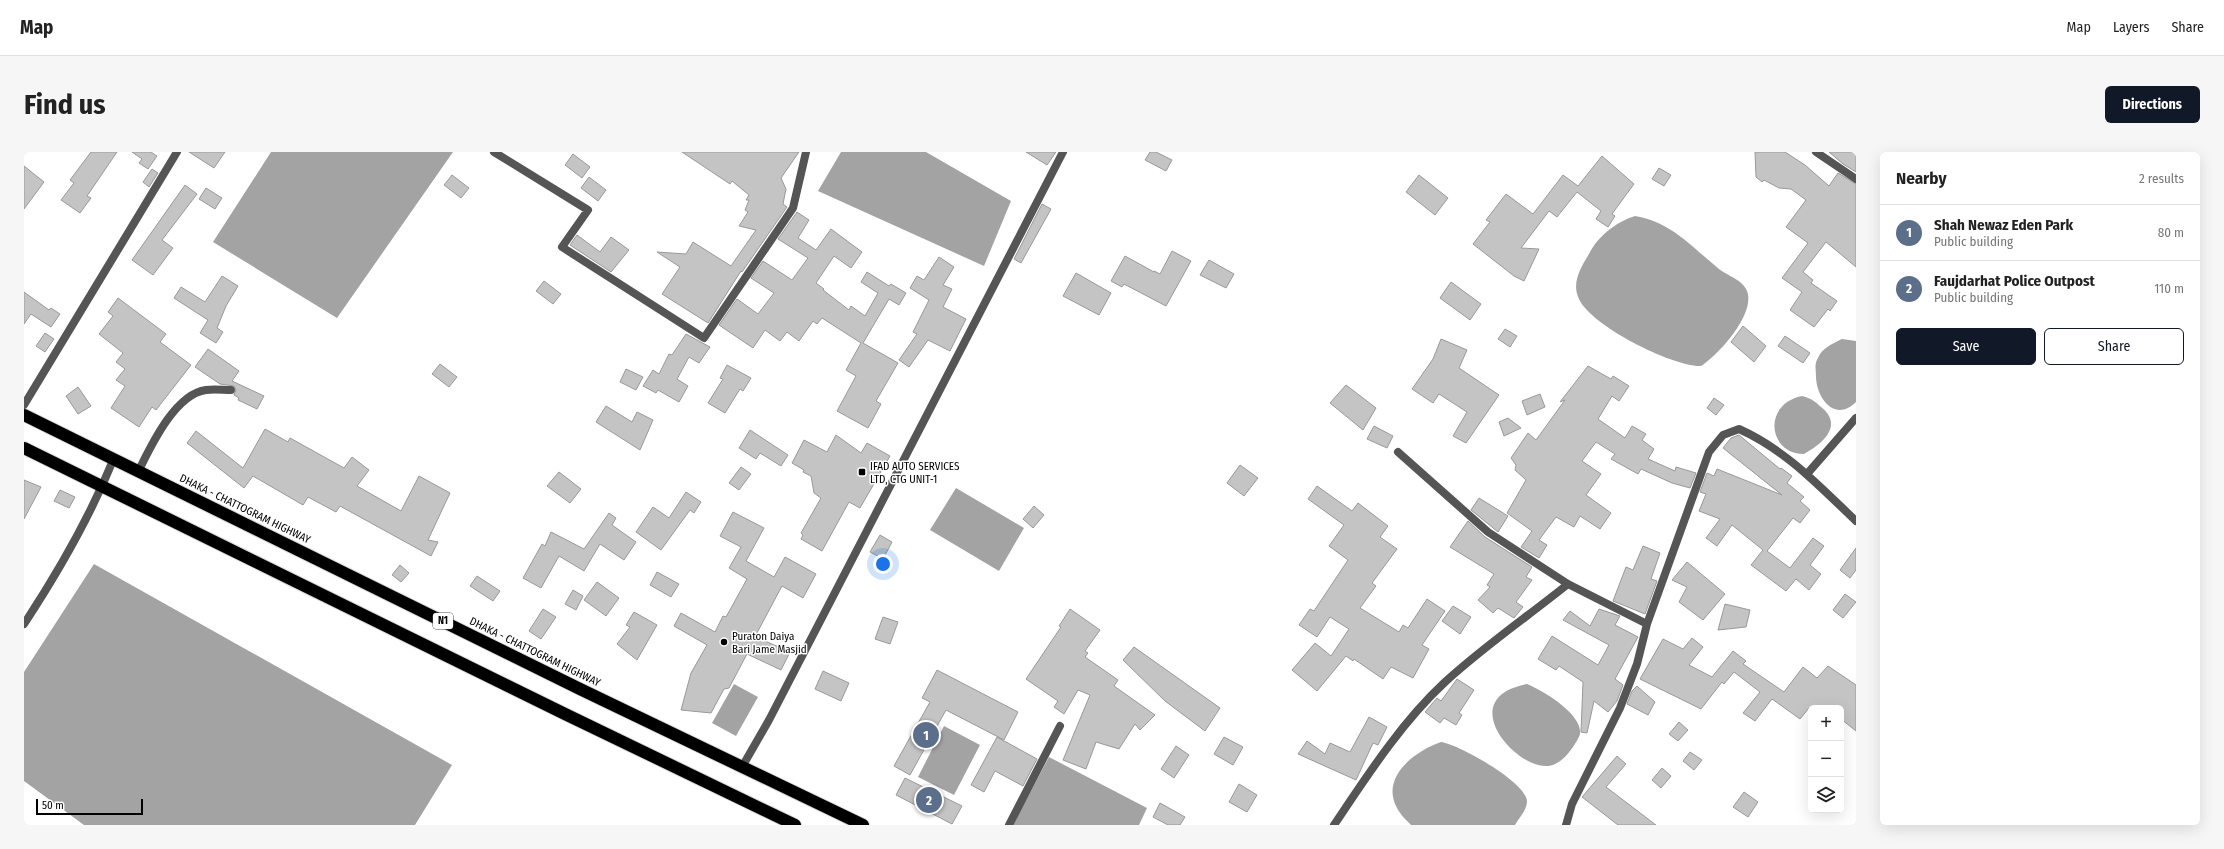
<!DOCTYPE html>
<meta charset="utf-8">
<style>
:root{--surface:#fff;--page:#f6f6f6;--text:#222;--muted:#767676;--line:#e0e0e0;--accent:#111827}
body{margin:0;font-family:"Fira Sans Condensed",sans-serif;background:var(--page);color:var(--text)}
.controls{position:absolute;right:12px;bottom:12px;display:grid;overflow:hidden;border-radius:6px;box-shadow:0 4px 16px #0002}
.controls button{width:36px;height:36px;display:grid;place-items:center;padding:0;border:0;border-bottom:1px solid var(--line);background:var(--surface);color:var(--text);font:20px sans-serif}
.scale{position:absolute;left:12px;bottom:10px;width:107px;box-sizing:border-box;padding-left:4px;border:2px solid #000;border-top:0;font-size:11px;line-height:14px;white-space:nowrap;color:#000;-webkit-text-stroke:3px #fff;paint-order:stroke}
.you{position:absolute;left:859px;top:412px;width:14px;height:14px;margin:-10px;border:3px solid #fff;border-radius:50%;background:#1a73e8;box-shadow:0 0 0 6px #1a73e833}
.badge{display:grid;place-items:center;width:26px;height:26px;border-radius:50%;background:var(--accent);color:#fff;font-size:13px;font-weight:700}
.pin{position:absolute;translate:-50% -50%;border:2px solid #fff;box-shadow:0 1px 4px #0006}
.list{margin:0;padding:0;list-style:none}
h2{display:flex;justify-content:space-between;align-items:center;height:52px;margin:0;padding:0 16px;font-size:17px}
h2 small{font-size:13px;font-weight:400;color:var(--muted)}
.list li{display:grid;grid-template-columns:26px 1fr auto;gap:12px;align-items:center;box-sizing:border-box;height:56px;padding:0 16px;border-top:1px solid var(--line)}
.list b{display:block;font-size:15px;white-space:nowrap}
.list p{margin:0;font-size:13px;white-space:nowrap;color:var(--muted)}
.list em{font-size:13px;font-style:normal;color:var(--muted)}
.actions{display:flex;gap:8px;padding:12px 16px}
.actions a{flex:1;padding:9px 0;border:1px solid var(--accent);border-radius:6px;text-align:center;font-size:14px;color:var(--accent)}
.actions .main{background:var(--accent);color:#fff}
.icon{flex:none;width:22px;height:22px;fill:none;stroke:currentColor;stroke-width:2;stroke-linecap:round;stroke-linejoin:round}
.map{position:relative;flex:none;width:1832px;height:673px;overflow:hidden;border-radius:6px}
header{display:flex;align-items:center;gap:24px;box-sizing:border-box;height:56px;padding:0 20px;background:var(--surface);border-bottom:1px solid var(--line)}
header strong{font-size:19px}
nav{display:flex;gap:22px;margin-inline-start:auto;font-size:14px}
.intro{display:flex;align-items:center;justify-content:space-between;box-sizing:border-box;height:96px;padding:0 24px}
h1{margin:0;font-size:28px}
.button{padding:10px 18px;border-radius:6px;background:var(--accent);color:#fff;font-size:14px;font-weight:700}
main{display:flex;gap:24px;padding:0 24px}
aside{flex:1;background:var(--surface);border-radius:6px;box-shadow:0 4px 16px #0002}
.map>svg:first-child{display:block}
.water{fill:#a3a3a3}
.building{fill:#c4c4c4;stroke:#999}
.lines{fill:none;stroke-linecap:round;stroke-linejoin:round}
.highway-casing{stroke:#dbdbdb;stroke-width:14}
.lane{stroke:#555;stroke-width:8}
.street{stroke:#555;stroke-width:8}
.highway{stroke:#000;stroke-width:12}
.poi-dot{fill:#000;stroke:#fff;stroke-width:1.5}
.labels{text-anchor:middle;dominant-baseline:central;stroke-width:3;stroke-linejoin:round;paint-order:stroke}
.shield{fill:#fff;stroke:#4c4c4c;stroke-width:1}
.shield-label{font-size:10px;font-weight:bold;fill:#000}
.poi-label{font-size:11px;fill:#000;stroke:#fff;text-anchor:start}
.street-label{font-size:11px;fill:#000;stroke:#fff}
</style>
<header>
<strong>Map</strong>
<nav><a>Map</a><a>Layers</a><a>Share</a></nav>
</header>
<div class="intro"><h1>Find us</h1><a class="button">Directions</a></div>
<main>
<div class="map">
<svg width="1832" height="673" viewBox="0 0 1832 673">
<rect width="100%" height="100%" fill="#fff"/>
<!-- water -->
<path class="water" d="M247 0H429L313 166 189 90Z
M817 0H902L987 49 960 114 794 39Z
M1611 64C1646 69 1669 96 1695 117 1704 124 1719 128 1723 139 1732 162 1694 203 1677 214 1649 215 1567 174 1555 147 1547 131 1557 115 1565 102 1574 84 1592 70 1611 64Z
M1818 187 1832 189V250C1811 271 1792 246 1792 224 1792 218 1790 212 1794 206 1798 196 1808 192 1818 187Z
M1778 244C1786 246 1791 249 1797 255 1820 273 1799 292 1780 302 1744 302 1738 252 1778 244Z
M932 336 1000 376 975 419 906 378Z
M70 412 428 613 391 673H60L0 629V520Z
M710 532 734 545 712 584 688 571Z
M1503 532C1518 538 1559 562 1556 582 1555 586 1551 592 1549 595 1544 602 1539 608 1531 612 1501 628 1424 547 1503 532Z
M920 574 956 593 930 643 894 625Z
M1417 590C1434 592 1502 630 1503 649 1503 658 1495 666 1491 673H1387C1382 668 1376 662 1373 656 1356 625 1391 599 1417 590Z
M1025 605 1123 656 1115 673H989Z"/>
<!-- building -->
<path class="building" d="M67 0H93L63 44 67 46 56 61 37 48 50 31 46 28Z
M108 0H127L133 4 124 17 115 11 118 7Z
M165 0H201L190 16Z
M658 0H775L757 26 762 37 759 52 763 55 718 120 717 119 684 171 638 142 656 115 633 100 662 102 669 90 707 114 732 78 715 74 724 60 721 58 725 48H722L725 43 708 29 706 32Z
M1002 0H1032L1023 13Z
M1126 0H1132L1148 8 1142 19 1121 8Z
M1731 0H1761L1781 13 1805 34 1814 21 1832 32V115L1802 90 1779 120 1789 128 1787 131 1813 149 1806 159 1804 157 1790 175 1766 158 1778 140 1758 126 1784 91 1762 75 1782 48 1767 37 1755 36 1740 28 1738 30 1732 25Z
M1805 0H1832V20L1819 12Z
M549 2 566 15 558 26 541 13Z
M1578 4 1610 32 1588 62 1591 64 1584 75 1572 67 1577 59 1553 40 1533 65 1525 59 1497 96 1515 97 1500 129 1490 124 1449 92 1466 70 1462 68 1482 42 1509 62 1539 23 1554 34Z
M0 14 20 30 0 57Z
M1635 16 1647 23 1640 34 1628 27Z
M128 17 134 21 125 35 119 30Z
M428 23 445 36 437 46 420 33Z
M1395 23 1424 46 1411 63 1382 40Z
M565 25 582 38 574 49 557 36Z
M161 33 173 42 138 88 149 96 129 123 108 108Z
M182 36 198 46 191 57 175 47Z
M1018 52 1027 57 997 111 990 107Z
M773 60 785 68 774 86 792 98 807 77 838 100 827 116 810 104 792 131 800 137 799 138 825 158 827 154 841 164 854 141 837 130 843 120 865 134 867 132 882 141 875 153 865 147 839 191 874 211 852 249 857 252 844 276 813 259 832 224 822 218 837 191 798 166 793 172 789 169 775 189 763 180 756 189 741 178 729 196 695 173 713 147 734 162 750 141 727 126 739 109 768 128 784 106 754 87Z
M553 83 576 100 587 85 605 98 587 120 546 93Z
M1148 99 1167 109 1142 154 1100 132 1098 135 1087 129 1101 104 1130 120V119L1136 122Z
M915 105 930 115 919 133 928 137 919 155 942 167 926 199 904 188 885 215 875 208 893 182 889 180 905 148 886 136 893 124 900 128Z
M1185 108 1210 122 1202 136 1176 123Z
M1052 121 1087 141 1075 163 1039 144Z
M198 124 214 134 202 154 193 176 199 180 192 191 176 181 184 168 150 146 157 135 181 150Z
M520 129 537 142 529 152 512 139Z
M1427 130 1457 152 1446 168 1416 146Z
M0 140 25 158 27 156 36 162 27 175 7 162 0 172Z
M94 146 142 182 136 190 167 213 132 258 128 255 115 275 87 256 101 234 92 228 101 217 92 210 99 201 75 182 89 164 84 160Z
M1719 174 1742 194 1730 210 1707 190Z
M1481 177 1493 184 1486 195 1474 187Z
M21 181 30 187 21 200 12 194Z
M662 182 686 195 675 211 665 205 653 227 664 234 655 250 634 238 632 241 619 234 629 218 635 222 645 202 648 203Z
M1761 184 1786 201 1779 211 1754 194Z
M1417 187 1443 198 1435 216 1475 243 1442 291 1429 284 1443 260 1415 242 1409 251 1388 237 1409 207Z
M184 197 215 219 208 229 240 244 233 257 214 248 215 246 210 243 212 238 210 234 196 232 171 215Z
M416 212 433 225 425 235 408 222Z
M703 213 727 226 719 239 716 237 701 261 684 251 699 227 696 226Z
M1564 214 1587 227 1589 224 1605 234 1595 249 1588 244 1574 267 1601 286 1608 274 1622 282 1618 288 1630 297 1624 307 1651 319 1652 315 1672 321 1666 336 1648 331 1617 317 1614 322 1587 307 1591 302 1572 290 1558 309 1577 322 1562 343 1587 361 1576 377 1556 364 1550 375 1532 365 1515 388 1523 393 1515 406 1497 395 1508 379 1483 361 1502 328 1491 318 1492 313 1487 306 1504 281 1512 288 1541 248 1536 250Z
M602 217 619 225 612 238 596 230Z
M1322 233 1352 256 1339 278 1306 251Z
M54 235 67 254 54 262 42 244Z
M1516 242 1521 255 1503 263 1498 249Z
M1690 246 1700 253 1692 263 1683 256Z
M582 254 608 270 613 260 629 268 616 298 572 270Z
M1484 266 1497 276 1480 284 1475 270Z
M1350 274 1369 284 1363 296 1343 287Z
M241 277 264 290 266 286 320 316 328 305 345 318 333 334 377 359 395 324 426 341 404 388 414 390 407 404 316 354 312 360 284 345 279 353 229 324 220 336 163 291 172 279 219 316Z
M726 278 764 303 757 314 736 301 732 307 715 296Z
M812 283 837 301 843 291 866 304 836 356 825 350 798 399 777 387 779 383 777 381 797 346 790 341 787 324 779 320 780 318 768 311 780 288 803 300Z
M1715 283 1756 317 1757 316 1768 324 1763 331 1780 345 1776 349 1786 358 1776 371 1769 366 1743 399 1766 416 1789 386 1800 394 1786 413 1797 422 1785 438 1772 427 1762 439 1727 413 1739 398 1708 373 1693 394 1682 386 1696 367 1675 359 1682 342 1676 340 1683 321 1690 324 1693 317 1758 343 1699 296 1707 286Z
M1216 313 1234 326 1220 344 1203 331Z
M717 315 727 322 715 338 705 331Z
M535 320 557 337 546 351 523 334Z
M0 328 17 335 0 367Z
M1293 334 1328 359 1334 351 1364 374 1356 385 1373 397 1348 431 1352 434 1336 456 1375 480 1379 473 1384 476 1403 447 1421 459 1398 493 1405 497 1389 526 1367 515 1359 527 1330 507 1329 509 1322 504 1293 539 1268 518 1291 491 1307 504 1325 477 1306 465 1293 485 1275 473 1286 457 1290 459 1324 408 1305 394 1320 373 1284 347Z
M36 338 51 345 45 356 30 349Z
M662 340 677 350 670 361 666 358 637 398 612 380 629 355 645 366Z
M1455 346 1484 364 1474 380 1447 358Z
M1010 354 1020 363 1009 376 999 367Z
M709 360 740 376 722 409 750 425 761 405 792 422 779 446 758 434 734 479 732 485 766 500 757 518 723 502 705 536 700 537 687 561 657 558 667 521 683 493 650 474 657 461 691 480 699 464 702 465 723 427 705 416 717 395 696 384Z
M585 361 592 366 588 373 612 390 600 408 576 392 560 419 535 404 517 436 499 426 518 392 521 394 527 380 560 397Z
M1444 369 1461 385 1508 415 1502 425 1508 428 1492 450 1499 455 1490 466 1474 456 1469 461 1454 448 1466 435 1463 433 1470 422 1426 395Z
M856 383 868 390 859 407 846 400Z
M1619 394 1636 401 1627 427 1633 429 1621 462 1589 449 1602 415 1609 418Z
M1832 396V418L1826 426 1816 418Z
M1663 410 1701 442 1679 468 1655 450 1663 435 1648 428Z
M376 413 385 421 377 430 368 423Z
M633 420 655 432 647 445 626 433Z
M453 424 476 439 469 449 446 434Z
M573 430 595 446 582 464 560 448Z
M549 438 559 444 552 458 541 452Z
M1821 442 1832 450 1819 466 1809 458Z
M1701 452 1726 458 1722 475 1694 478Z
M1429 454 1447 465 1436 482 1418 469Z
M519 457 532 465 517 487 505 479Z
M1046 457 1076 478 1061 499 1064 501 1061 505 1094 528 1090 534 1131 563 1116 578 1111 572 1095 597 1072 590 1062 617 1039 608 1066 543 1054 538 1040 562 1030 555 1034 549 1002 527 1037 475 1035 474Z
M1575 457 1596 464 1591 473 1614 485 1591 527 1599 533 1593 549 1584 560 1570 549 1563 581 1557 580 1559 530 1535 514 1532 518 1514 507 1528 484 1574 513 1585 493 1539 468 1546 459 1566 474Z
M610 460 633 473 613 508 593 492 606 475 602 473Z
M859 465 874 470 866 492 851 487Z
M1668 486 1679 495 1665 513 1688 525 1709 499 1722 509 1719 512 1760 540 1779 515 1793 526 1804 514 1832 533V579L1817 567V556H1785L1776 567 1748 547 1731 569 1719 561 1736 540 1710 520 1700 532 1698 530 1677 557 1616 527 1639 487 1659 497Z
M1110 495 1196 556 1181 579 1141 549 1099 508Z
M913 518 994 560 980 588 922 558 886 623 870 614 906 550 898 546Z
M799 519 825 531 817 549 791 537Z
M1433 527 1450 538 1435 561 1438 563 1432 573 1420 566 1416 571 1401 560 1413 546 1417 549Z
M1613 534 1631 550 1624 563 1603 552 1608 539Z
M1345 565 1363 575 1354 593 1349 591 1332 628 1274 602 1283 589 1301 602 1306 591 1326 600Z
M1655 570 1664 578 1654 589 1645 582Z
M973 585 1013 607 999 634 971 619 960 640 947 633Z
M1200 585 1219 595 1209 613 1190 602Z
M1152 594 1165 603 1150 626 1137 617Z
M1666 600 1678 608 1670 618 1659 609Z
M1593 604 1602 612 1582 635 1632 673H1594L1558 645Z
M1638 616 1647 624 1637 636 1628 628Z
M881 626 938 654 928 672 872 643Z
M1215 632 1233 643 1223 660 1205 650Z
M1720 640 1734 650 1724 665 1709 655Z
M1136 651 1161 665 1156 673H1144L1129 665Z"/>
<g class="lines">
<defs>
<path id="highway" d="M0 263 556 537 839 673
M0 296 541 562 771 673"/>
</defs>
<!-- highway casing -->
<use href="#highway" class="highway-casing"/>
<!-- lane -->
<path class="lane" d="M115 318C127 294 151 242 182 238 190 237 199 238 207 238"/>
<!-- street -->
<path class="street" d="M470 0 564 58 538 95 680 186 769 56 782 0
M1792 0 1832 27
M0 253 153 0
M1374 300 1464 380 1544 432 1623 472
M1783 322 1832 266
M0 472C35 419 66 365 90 306
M718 615 745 568 1039 0
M985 673 1036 574
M1310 673C1343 624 1377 571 1420 531 1459 495 1503 465 1544 432
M1542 673 1548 652 1596 556 1613 512 1623 472 1685 300 1699 283 1715 277C1762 298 1795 334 1832 369"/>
<!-- highway -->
<use href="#highway" class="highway"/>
</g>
<!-- markers -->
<g class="poi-dot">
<rect x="834" y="316" width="8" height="8" rx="2"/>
<circle cx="700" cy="490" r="4"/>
</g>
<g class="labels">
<!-- shield labels -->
<rect class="shield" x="409" y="461" width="20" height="16" rx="3"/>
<g class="shield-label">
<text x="419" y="469">N1</text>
</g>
<!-- poi labels -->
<g class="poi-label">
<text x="846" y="314">IFAD AUTO SERVICES<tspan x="846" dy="13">LTD, CTG UNIT-1</tspan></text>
<text x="708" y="484">Puraton Daiya<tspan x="708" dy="13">Bari Jame Masjid</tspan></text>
</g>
<!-- street labels -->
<g class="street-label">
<text transform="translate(221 357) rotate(26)">DHAKA - CHATTOGRAM HIGHWAY</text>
<text transform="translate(511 500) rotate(26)">DHAKA - CHATTOGRAM HIGHWAY</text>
</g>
</g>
</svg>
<div class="controls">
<button>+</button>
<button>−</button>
<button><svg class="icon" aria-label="layers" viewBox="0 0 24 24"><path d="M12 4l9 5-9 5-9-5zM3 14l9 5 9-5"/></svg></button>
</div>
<div class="scale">50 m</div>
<div class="you"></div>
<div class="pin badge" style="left:902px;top:583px;background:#5c6f8a">1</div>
<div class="pin badge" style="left:905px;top:648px;background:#5c6f8a">2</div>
</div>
<aside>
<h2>Nearby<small>2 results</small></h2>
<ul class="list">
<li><span class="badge" style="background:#5c6f8a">1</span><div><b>Shah Newaz Eden Park</b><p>Public building</p></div><em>80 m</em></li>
<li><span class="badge" style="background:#5c6f8a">2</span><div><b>Faujdarhat Police Outpost</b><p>Public building</p></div><em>110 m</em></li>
</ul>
<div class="actions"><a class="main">Save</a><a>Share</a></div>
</aside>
</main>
